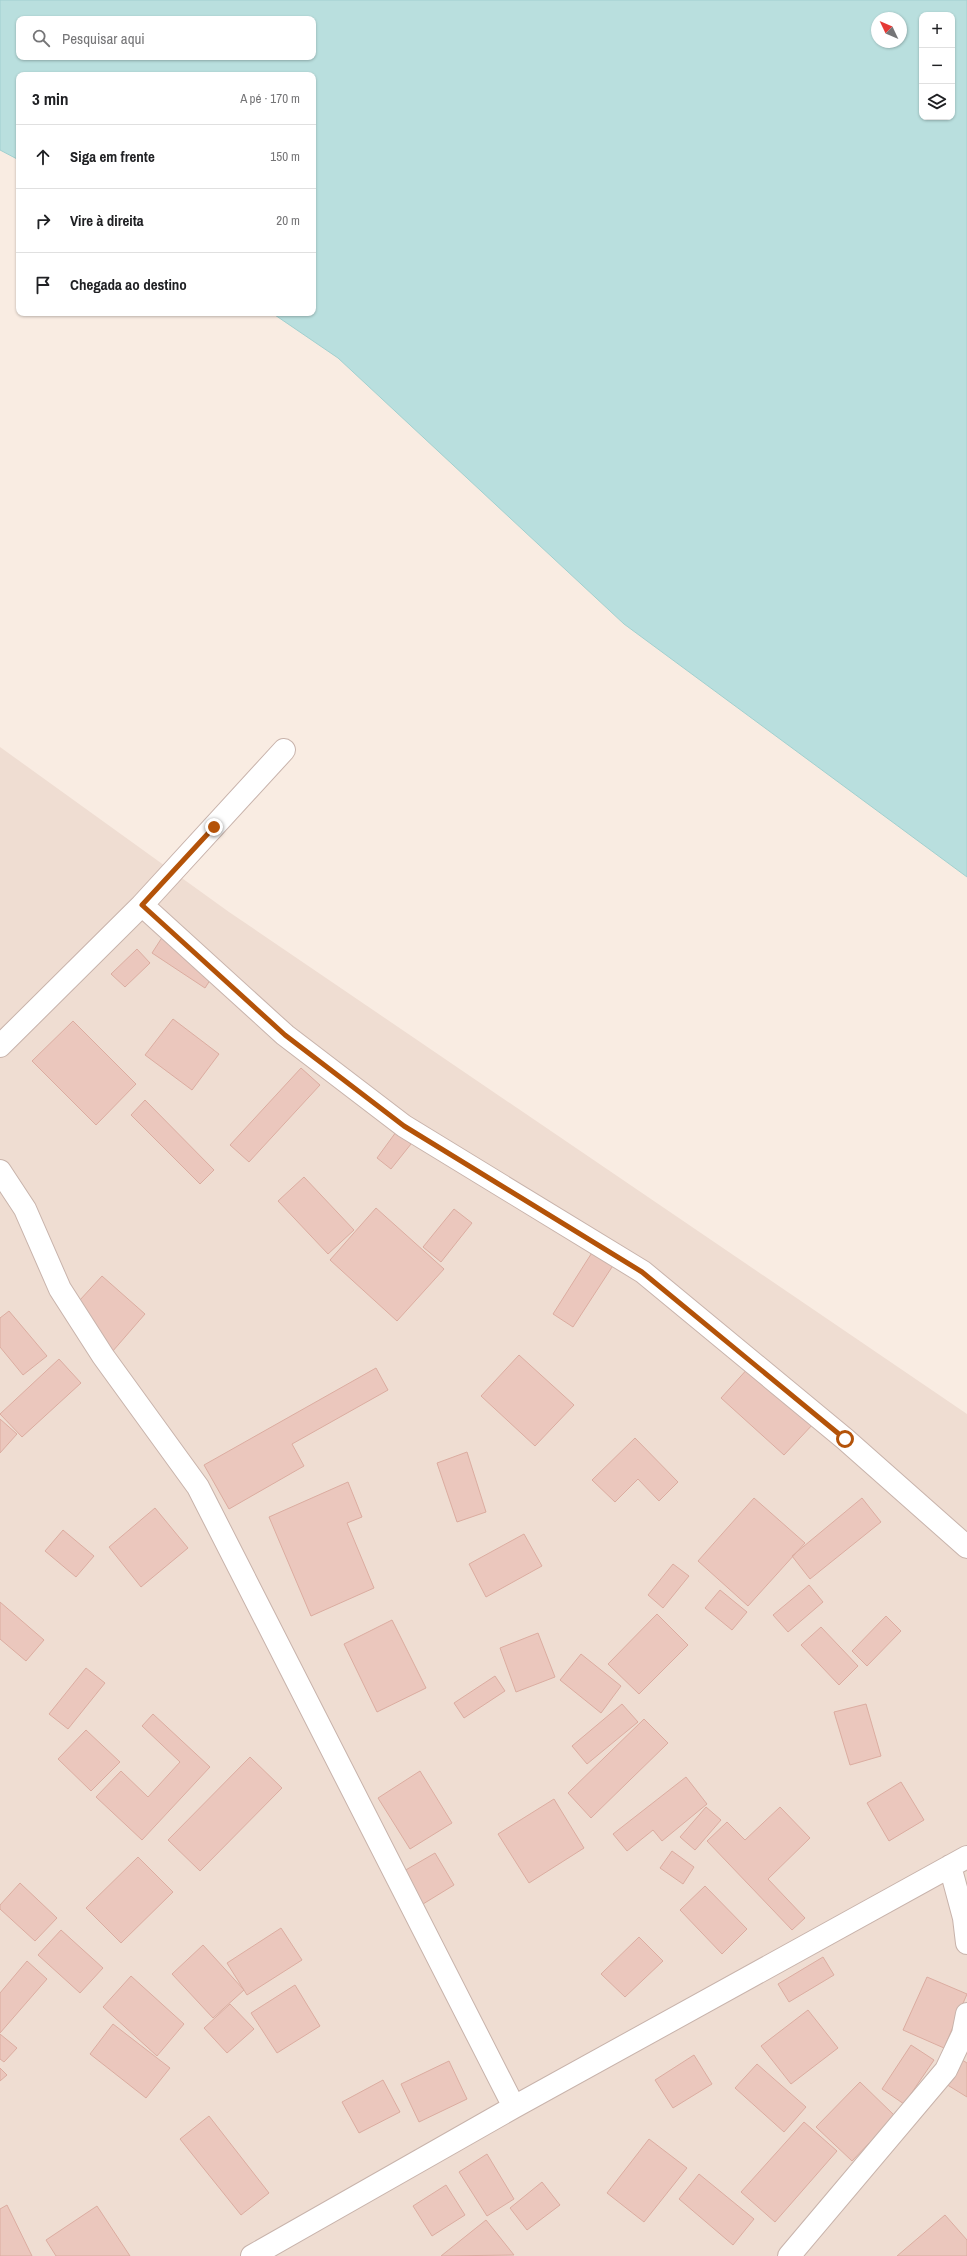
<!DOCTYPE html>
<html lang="pt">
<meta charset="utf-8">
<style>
:root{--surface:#fff;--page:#f2f2f2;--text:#202124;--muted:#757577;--line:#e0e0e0}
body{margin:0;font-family:"Archivo Narrow",sans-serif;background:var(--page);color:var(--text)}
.controls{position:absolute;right:12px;top:12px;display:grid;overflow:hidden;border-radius:8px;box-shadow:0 1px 3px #0004}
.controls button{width:36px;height:36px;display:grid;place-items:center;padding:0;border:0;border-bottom:1px solid var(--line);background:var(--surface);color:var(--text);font:20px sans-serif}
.compass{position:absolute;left:871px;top:12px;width:36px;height:36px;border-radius:50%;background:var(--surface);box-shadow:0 1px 3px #0004;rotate:314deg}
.stop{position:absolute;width:12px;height:12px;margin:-9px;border:3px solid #b45309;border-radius:50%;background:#fff}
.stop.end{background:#b45309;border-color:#fff;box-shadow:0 1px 4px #0008}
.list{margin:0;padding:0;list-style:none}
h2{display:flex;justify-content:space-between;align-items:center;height:52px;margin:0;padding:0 16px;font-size:17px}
h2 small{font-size:13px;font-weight:400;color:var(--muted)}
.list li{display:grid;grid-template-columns:26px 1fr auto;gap:12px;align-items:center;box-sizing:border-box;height:64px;padding:0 16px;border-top:1px solid var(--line)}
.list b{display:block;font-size:15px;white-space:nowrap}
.list em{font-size:13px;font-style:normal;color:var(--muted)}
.icon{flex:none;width:22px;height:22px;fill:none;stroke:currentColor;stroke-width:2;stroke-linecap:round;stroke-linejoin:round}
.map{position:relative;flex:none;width:967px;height:2256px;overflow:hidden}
.search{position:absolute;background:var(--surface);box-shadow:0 1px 3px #0004;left:16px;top:16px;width:300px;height:44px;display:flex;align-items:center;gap:10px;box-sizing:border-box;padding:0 14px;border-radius:8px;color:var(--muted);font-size:15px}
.panel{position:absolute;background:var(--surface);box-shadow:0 1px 3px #0004;left:16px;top:72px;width:300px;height:244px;border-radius:8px}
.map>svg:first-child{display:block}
.residential{fill:#efddd2}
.water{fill:#b9dfde;stroke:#a1d0cf;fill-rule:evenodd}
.building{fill:#ebc7bd;stroke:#dbaca0}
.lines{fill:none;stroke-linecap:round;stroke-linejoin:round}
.minor-casing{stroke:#c8b3ab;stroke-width:24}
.minor{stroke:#fff;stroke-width:22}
.route{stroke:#b45309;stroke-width:5}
</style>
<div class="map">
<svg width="967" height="2256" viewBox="0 0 967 2256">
<rect width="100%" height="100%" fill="#f9ece2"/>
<!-- residential -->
<path class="residential" d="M0 747 229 912 967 1414V2256H0Z"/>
<!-- water -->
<path class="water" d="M0 0H967V877L624 624 338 358 272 313H313V75H19V160L0 150ZM922 15H952V117H922ZM877 18H901V42H877ZM19 19H313V57H19Z"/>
<!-- building -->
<path class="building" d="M163 936 216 971 205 988 152 953Z
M137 949 150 963 125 987 111 974Z
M173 1019 219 1054 192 1090 145 1055Z
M73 1021 136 1084 96 1125 32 1061Z
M301 1068 320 1085 249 1162 230 1145Z
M145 1100 214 1170 200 1184 131 1115Z
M396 1132 411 1144 391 1169 377 1158Z
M304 1177 354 1230 328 1254 278 1201Z
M376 1208 444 1269 397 1321 330 1260Z
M454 1209 472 1223 441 1262 423 1247Z
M593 1251 614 1264 573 1327 553 1314Z
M102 1276 145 1314 112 1352 68 1313Z
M9 1311 47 1356 23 1375 0 1347V1318Z
M519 1355 574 1405 535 1446 481 1396Z
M59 1359 81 1383 22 1437 0 1414Z
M750 1366 814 1423 784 1455 721 1398Z
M376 1368 388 1390 292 1444 304 1466 229 1509 204 1465Z
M0 1419 17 1434 0 1453Z
M635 1438 678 1482 659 1501 638 1479 615 1502 592 1480Z
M467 1452 486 1512 457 1522 437 1463Z
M348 1482 362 1517 347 1523 374 1588 311 1616 269 1517Z
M754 1498 805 1543 748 1606 698 1561Z
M862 1498 881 1522 810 1579 792 1556Z
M155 1508 188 1548 141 1587 109 1547Z
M63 1530 94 1556 76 1577 45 1551Z
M524 1534 542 1566 486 1597 469 1564Z
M673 1564 689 1576 663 1608 648 1595Z
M809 1585 823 1602 788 1632 773 1615Z
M720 1590 747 1612 732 1630 705 1608Z
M0 1602 44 1640 26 1661 0 1639Z
M657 1614 688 1645 639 1694 608 1664Z
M886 1616 901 1631 867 1666 852 1651Z
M392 1620 426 1688 377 1712 344 1644Z
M821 1627 858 1666 839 1685 801 1645Z
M538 1633 555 1677 516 1692 500 1648Z
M581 1654 621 1686 601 1713 560 1680Z
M86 1668 105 1683 68 1729 49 1714Z
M495 1676 505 1691 464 1718 454 1703Z
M622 1704 638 1722 587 1764 572 1746Z
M866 1704 881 1756 850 1765 834 1712Z
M153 1714 210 1767 142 1840 96 1797 121 1771 148 1797 180 1762 142 1726Z
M644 1719 668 1743 591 1818 568 1793Z
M86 1730 120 1762 91 1791 58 1759Z
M250 1757 282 1788 200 1871 168 1840Z
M420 1771 452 1823 410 1849 378 1798Z
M686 1777 707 1804 662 1841 653 1830 627 1851 613 1834Z
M901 1782 924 1820 889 1841 867 1803Z
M554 1799 584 1848 529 1883 498 1834Z
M706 1807 721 1820 695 1850 680 1837Z
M780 1807 810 1838 768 1879 805 1918 792 1930 707 1841 727 1822 745 1840Z
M672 1851 694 1867 683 1884 660 1868Z
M435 1853 454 1885 423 1904 404 1871Z
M138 1857 173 1892 121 1943 86 1908Z
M20 1883 57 1918 35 1941 0 1909V1905Z
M705 1886 747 1929 722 1954 680 1910Z
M281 1928 302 1960 247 1995 227 1963Z
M61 1930 103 1968 80 1993 38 1955Z
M639 1937 663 1961 625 1997 601 1974Z
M203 1945 244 1990 213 2018 172 1974Z
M823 1957 834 1975 789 2002 778 1984Z
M27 1961 47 1979 0 2033V1993Z
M131 1976 184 2024 157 2056 103 2007Z
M927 1977 967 1994 944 2048 903 2030Z
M295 1985 320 2026 277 2053 251 2013Z
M230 2004 254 2029 227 2053 204 2028Z
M808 2010 838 2048 791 2084 761 2046Z
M113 2024 170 2068 146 2098 90 2054Z
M0 2034 17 2048 4 2062 0 2059Z
M911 2045 934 2060 904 2104 882 2089Z
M694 2055 712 2084 673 2108 655 2080Z
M956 2056 967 2063V2097L941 2081Z
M449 2061 467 2099 419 2122 401 2084Z
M757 2064 806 2107 784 2132 735 2088Z
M0 2068 7 2075 0 2081Z
M383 2080 400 2112 359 2133 342 2102Z
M860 2082 895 2116 852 2161 816 2127Z
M209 2116 269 2193 241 2215 180 2139Z
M804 2122 837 2151 775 2222 741 2192Z
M649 2139 687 2168 644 2222 607 2193Z
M487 2154 514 2199 487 2216 459 2172Z
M699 2174 754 2219 733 2245 679 2199Z
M542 2182 560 2205 527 2230 510 2208Z
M446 2185 465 2215 432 2236 413 2206Z
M7 2205 32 2256H0V2209Z
M97 2206 130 2256H56L46 2240Z
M945 2215 967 2240V2256H897Z
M486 2220 514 2255 441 2256Z"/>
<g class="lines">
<defs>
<path id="minor" d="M142 905 285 1035 404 1126 643 1272 845 1439 967 1547
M0 1046 142 905 284 750
M0 1171 25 1209 60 1289 103 1356 198 1487 514 2107
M950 1866 964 1918 967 1943
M252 2256 514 2107 967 1857
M789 2256 946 2070 963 2034 967 2014"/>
</defs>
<!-- minor casing -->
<use href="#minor" class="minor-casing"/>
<!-- minor -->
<use href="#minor" class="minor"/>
</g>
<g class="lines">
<!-- route -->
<path class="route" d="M214 827 142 905 285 1035 404 1126 642 1272 845 1439"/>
</g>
</svg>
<div class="controls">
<button>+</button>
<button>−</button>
<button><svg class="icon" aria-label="layers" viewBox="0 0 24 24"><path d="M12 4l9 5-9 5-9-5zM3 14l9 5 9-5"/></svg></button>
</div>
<svg class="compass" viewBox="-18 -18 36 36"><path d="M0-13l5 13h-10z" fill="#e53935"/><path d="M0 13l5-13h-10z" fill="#757577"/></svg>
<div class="stop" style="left:845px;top:1439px"></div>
<div class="stop end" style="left:214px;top:827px"></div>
<div class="search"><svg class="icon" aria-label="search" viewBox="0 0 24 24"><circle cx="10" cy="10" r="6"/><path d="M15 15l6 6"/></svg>Pesquisar aqui</div>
<section class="panel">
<h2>3 min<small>A pé · 170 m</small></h2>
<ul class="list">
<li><svg class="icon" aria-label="ahead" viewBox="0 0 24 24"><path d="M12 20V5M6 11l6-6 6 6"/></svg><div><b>Siga em frente</b></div><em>150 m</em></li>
<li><svg class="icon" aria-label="right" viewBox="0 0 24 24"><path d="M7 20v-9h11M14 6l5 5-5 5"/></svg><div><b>Vire à direita</b></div><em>20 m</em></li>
<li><svg class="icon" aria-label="arrive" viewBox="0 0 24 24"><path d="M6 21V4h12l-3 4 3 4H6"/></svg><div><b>Chegada ao destino</b></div></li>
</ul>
</section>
</div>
